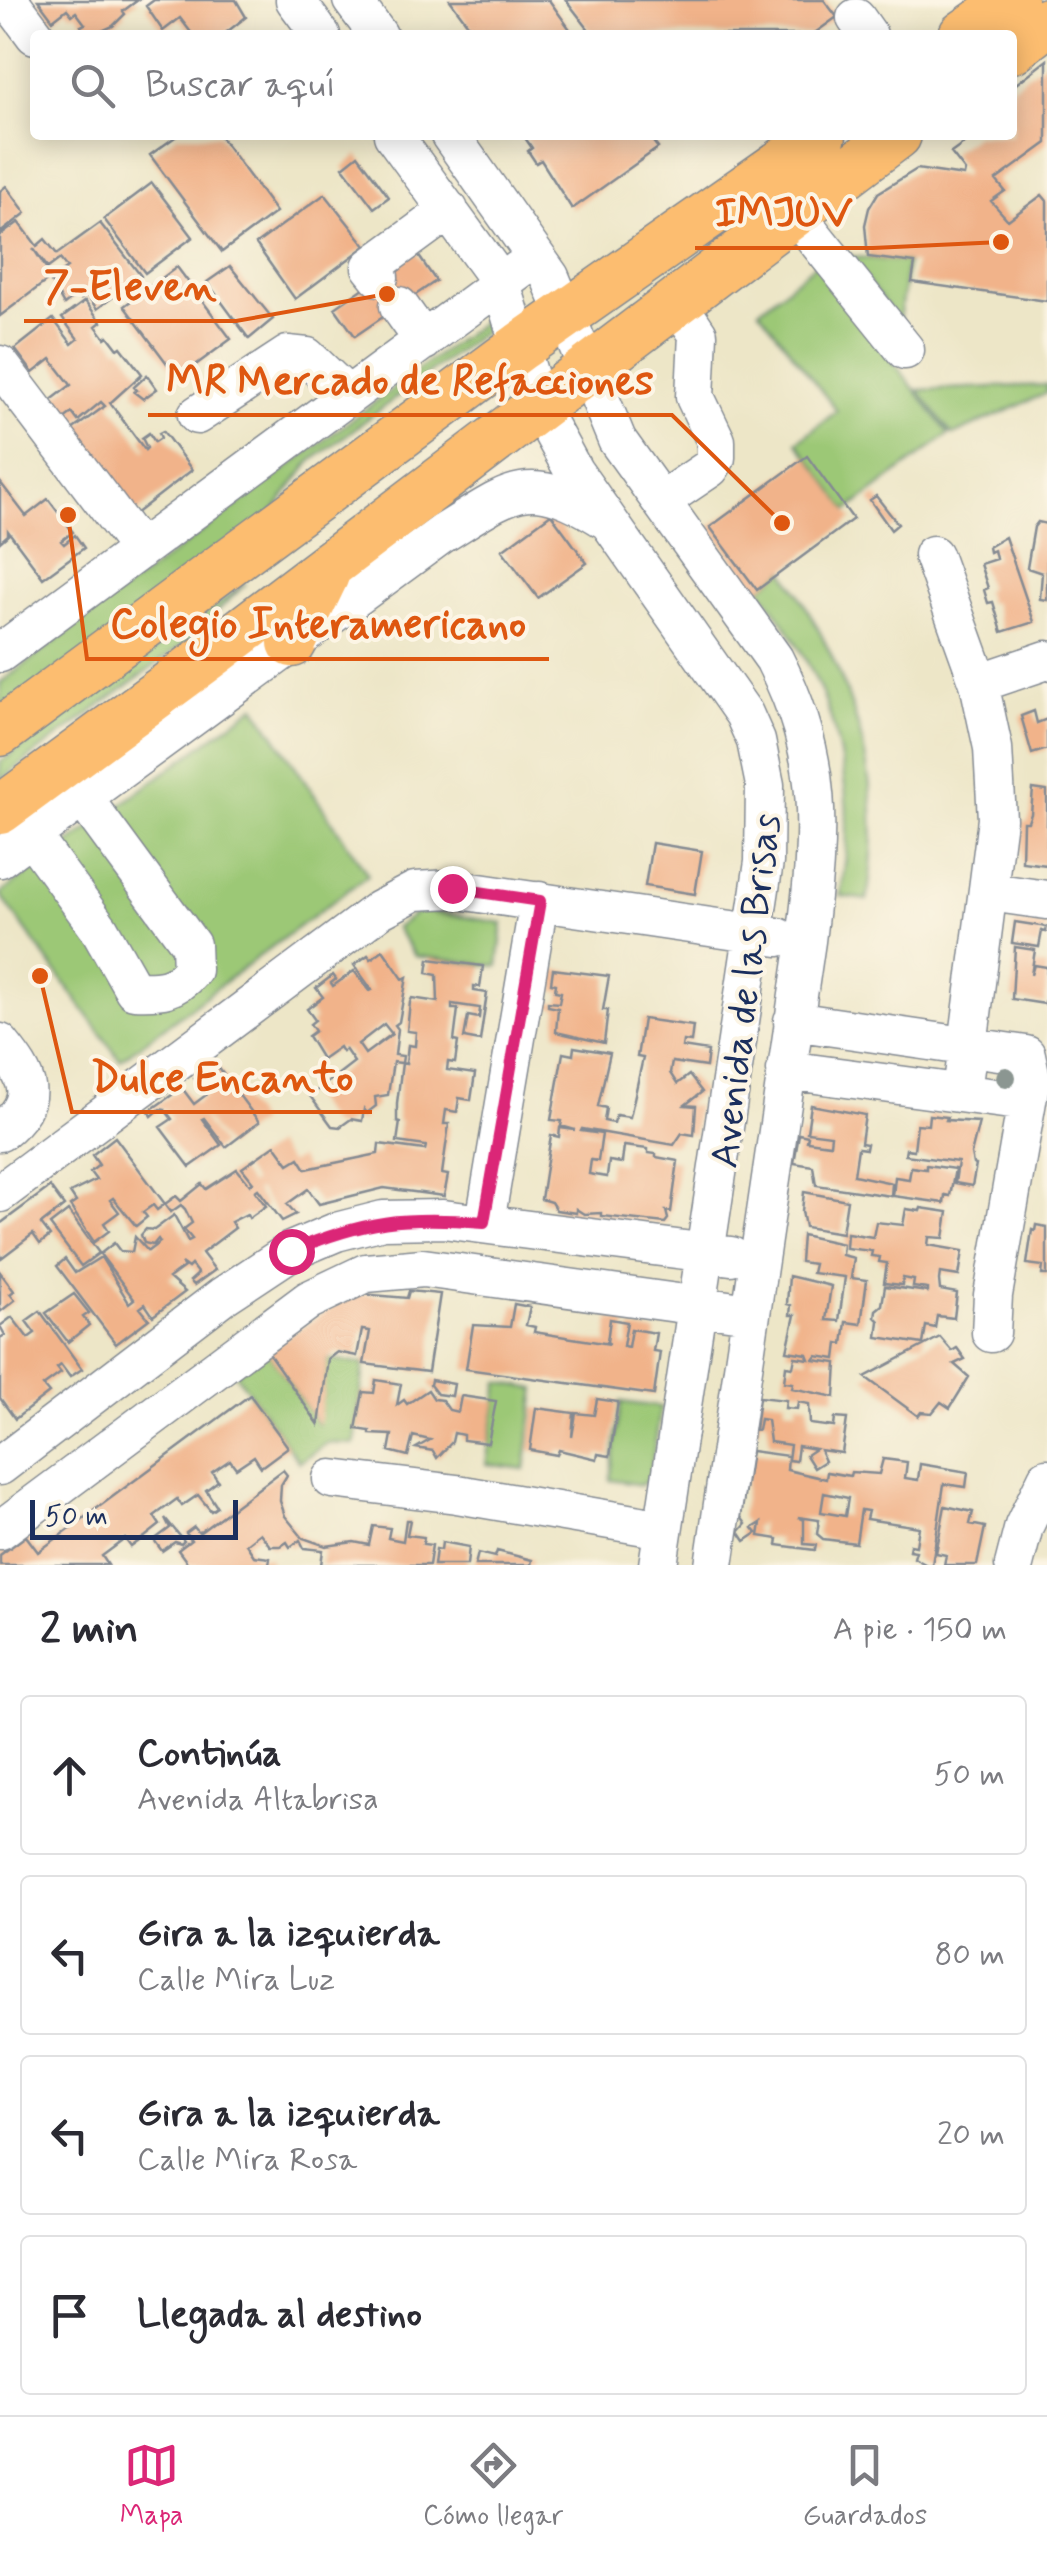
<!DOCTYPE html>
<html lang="es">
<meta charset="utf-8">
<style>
:root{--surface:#fff;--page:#f2f2f3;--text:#2b2b33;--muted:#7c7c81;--line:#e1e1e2;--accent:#db2777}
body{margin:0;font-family:Mynerve,sans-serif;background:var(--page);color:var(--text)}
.scale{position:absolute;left:30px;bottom:25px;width:208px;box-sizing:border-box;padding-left:10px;border:5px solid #1b2f5e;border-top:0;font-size:28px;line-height:35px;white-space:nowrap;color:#1b2f5e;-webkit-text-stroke:8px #fcf5e5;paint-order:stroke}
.stop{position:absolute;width:30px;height:30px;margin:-22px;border:8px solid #db2777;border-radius:50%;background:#fff}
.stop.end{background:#db2777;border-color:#fff;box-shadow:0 2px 10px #0008}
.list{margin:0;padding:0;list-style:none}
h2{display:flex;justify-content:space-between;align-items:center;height:130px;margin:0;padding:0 40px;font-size:42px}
h2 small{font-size:32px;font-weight:400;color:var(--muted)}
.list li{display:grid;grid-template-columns:65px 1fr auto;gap:30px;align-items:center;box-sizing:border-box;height:160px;margin:0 20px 20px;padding:0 20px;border:2px solid var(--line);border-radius:10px}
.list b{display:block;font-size:38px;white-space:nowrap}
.list p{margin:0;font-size:32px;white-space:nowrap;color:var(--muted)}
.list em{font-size:32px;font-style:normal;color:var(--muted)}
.icon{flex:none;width:55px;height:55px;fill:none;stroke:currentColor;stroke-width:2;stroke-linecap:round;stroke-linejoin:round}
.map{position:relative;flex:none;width:1047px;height:1565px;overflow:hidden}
.search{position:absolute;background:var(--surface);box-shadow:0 5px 25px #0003;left:30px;right:30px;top:30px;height:110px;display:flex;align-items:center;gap:25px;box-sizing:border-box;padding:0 35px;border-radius:10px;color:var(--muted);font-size:38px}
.sheet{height:850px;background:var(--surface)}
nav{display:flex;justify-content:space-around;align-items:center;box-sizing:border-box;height:140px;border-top:2px solid var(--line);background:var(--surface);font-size:28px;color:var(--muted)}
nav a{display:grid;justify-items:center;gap:5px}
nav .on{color:var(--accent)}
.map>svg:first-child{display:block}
.green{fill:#9cc876;stroke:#5c7c6a;stroke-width:2.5}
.building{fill:#f1b38a;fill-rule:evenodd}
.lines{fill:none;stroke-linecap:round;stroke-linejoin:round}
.minor-casing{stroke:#848a92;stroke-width:41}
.major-casing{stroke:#848a92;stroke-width:51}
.minor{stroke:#fff;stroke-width:38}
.major{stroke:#fcbd6f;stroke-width:48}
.tree{fill:#8b9691}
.route{stroke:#db2777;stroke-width:12}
.labels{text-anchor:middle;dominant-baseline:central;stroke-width:8;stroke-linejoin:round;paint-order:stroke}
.street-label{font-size:40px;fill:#1b2f5e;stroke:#fcf5e5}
.leader{fill:none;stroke:#de5710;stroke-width:4}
.callout-dot{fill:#de5710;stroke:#fcf5e5;stroke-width:4}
.callout-label{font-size:42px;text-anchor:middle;font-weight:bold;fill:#de5710;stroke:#fcf5e5;stroke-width:8;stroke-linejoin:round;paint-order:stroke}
</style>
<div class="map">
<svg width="1047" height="1565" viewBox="0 0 1047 1565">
<rect width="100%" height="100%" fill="#fcf5e5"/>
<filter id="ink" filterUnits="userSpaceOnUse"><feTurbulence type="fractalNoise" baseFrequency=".01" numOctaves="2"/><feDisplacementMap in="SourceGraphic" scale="20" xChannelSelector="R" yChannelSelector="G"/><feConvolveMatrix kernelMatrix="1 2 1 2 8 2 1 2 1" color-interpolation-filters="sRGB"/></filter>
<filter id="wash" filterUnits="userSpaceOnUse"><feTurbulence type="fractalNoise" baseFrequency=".0048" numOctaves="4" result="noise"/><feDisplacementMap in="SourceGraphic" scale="40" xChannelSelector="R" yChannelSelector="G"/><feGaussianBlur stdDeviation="2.25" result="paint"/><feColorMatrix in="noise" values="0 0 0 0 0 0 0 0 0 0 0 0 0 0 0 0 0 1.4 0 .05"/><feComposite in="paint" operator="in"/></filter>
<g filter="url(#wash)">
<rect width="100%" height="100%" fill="#ede6c7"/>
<!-- green -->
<path class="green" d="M847 256 907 262 899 321Z
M817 263 949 434 847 511 797 442 837 411 759 310Z
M486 319 487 329 310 462 267 520 0 717V683Z
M1047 385V393L953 435 918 390Z
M784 570C850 674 888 774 867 900L840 896C854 829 847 753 820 689 805 653 782 620 760 588Z
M246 583 185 643 0 780V762Z
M255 706 368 875 120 1060 0 894Z
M420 910 503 923 498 966 415 956 396 928Z
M267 1351 318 1424 328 1359 364 1364 355 1444 327 1443 299 1462 236 1374Z
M499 1382 536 1389 525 1469 486 1464Z
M621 1402 661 1407 650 1477 642 1485 610 1480Z"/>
<g id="blocks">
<!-- building -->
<path class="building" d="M38 0H138L123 11 125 14 113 26 93 35H87L81 26 85 24 76 12 72 15 67 9 53 20Z
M154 0H236L246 17 223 35H193L180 18 163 31 146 6Z
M450 0H549L574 35H476Z
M566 0H824L837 17 812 35H593Z
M1047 60V143L996 180 1005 191 991 201 1008 220 1042 195 1047 201V301L912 282 915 263 868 257 865 225 869 208 878 193 917 169 964 176 965 171 951 153 976 135H1012V87Z
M178 135H219L276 212 222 252 150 155Z
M523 135H648L658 148 572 209 541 160 536 163 528 151 532 148Z
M358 155 389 197 374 208 343 167Z
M152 183 193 237 145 273 104 219Z
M6 186 26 213 0 233V191Z
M325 194 366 246 295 299 256 244Z
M19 222 37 246 45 239 57 254 100 223 141 276 97 309 87 295 81 299 78 294 64 305 50 280 67 268 60 259 48 268 33 248 52 277 0 316V236Z
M416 252 436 281 355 336 335 308Z
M230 266 273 319 249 339 207 282Z
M177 267 231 339 178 378 124 306Z
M85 301 101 322 96 326 105 338 108 336 118 349 121 347 142 374 110 403 145 450 147 448 142 438 149 433 155 442 161 438 159 433 163 431 192 470 135 514 72 430 105 406 101 402 78 421 72 413 64 419 50 401 71 385 51 359 33 373 15 349 53 319 72 344 78 339 62 318Z
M147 375 157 389 143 399 134 392 137 390 134 387Z
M807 456 853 519 757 590 710 527Z
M0 482 26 516 48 499 73 532 61 541 64 544 75 535 84 548 43 578 8 531V535L0 542Z
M876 496 898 524 891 530 870 500Z
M551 514 587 563 538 598 502 550Z
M1038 522 1047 524V600L1040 599 1042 573 1027 568 1034 527Z
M1005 537 1034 622 1002 632 993 602 988 603 984 590 988 588 980 564 996 559 994 550 989 552 988 547Z
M1034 711 1037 723 1047 719V749L1032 754 1021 716Z
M1033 789 1047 791V865L1022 862 1023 822H1028L1031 814Z
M652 843 702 851 695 894 645 886Z
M1015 922 1047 927 1046 932 1042 931 1039 947 1012 943Z
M1015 947 1035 950 1031 975 1034 965 1047 967 1045 1004 1012 999Z
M383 950 403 979 407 977 399 1022 395 1025 398 1029 395 1055 403 1056 402 1063 393 1062 388 1095 375 1097 376 1106 367 1113 364 1109 362 1121 351 1119 340 1127 332 1126 310 1096 354 1062 345 1049 342 1052 339 1047 322 1059 308 1036 315 1031 310 1024 315 1020 307 1009 323 997 316 988 333 975 336 979 331 983 333 986 354 971 370 991 372 990 354 965 368 955 371 959ZM384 1024 392 1034 365 1054 358 1044Z
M429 959 483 966 480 987 474 986V991L487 993 480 1041 464 1038 468 1016 479 1018 480 1008 452 1004V1009H458L454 1041 458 1042 455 1063 448 1062 447 1070 475 1074 471 1100 459 1098 457 1112 446 1110 444 1124H449L442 1174 448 1175 444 1196 384 1188 319 1204 308 1189 287 1204 296 1214 282 1221 258 1189 255 1191 266 1206 249 1218 247 1214 231 1222 235 1228 202 1253 215 1270 194 1285 190 1281 198 1274 191 1265 188 1268 181 1263 184 1267 169 1278 185 1292 153 1316 145 1304 140 1308 149 1319 116 1344 57 1266 65 1259 75 1273 101 1257 129 1303 134 1299 100 1254 114 1243 120 1251 132 1252 135 1237 148 1251 160 1242 158 1239 153 1245 144 1243 141 1235 146 1229 154 1230 174 1215 188 1241 192 1239 184 1229 192 1223 185 1209 181 1205 171 1212 165 1204 176 1196 181 1201 202 1184 206 1189 237 1169 250 1185 253 1182 242 1168 275 1145 289 1164 299 1158 306 1169 378 1154 379 1144 425 1150 426 1146 397 1142 400 1122 397 1121V1103L402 1063 406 1064 408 1045 415 1046 416 1032 407 1031 410 1002 412 998 438 1002 437 975 427 973Z
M553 969 609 976 603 1010H608L604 1043 556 1032 558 1008 548 1006V1002L559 1003 561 992 555 991 556 984 551 983Z
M643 1019 693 1026 691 1042 683 1041 682 1047 708 1051 706 1067 672 1062 670 1073 677 1084 689 1075 702 1092 685 1105 696 1106 694 1135 682 1133 674 1145 582 1129 581 1131 602 1134 598 1161 591 1160 589 1174 607 1177 609 1161 622 1163 624 1146 648 1149V1153L656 1154V1157L678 1161 671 1212 666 1211 668 1219 665 1223 601 1216V1213L584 1214 576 1209V1213L556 1210 551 1202 541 1199 551 1135 559 1137 560 1128 575 1130 561 1126 562 1121 551 1120 563 1053 573 1055 574 1047 610 1053 598 1106 606 1108 604 1121 614 1123 616 1115 630 1117 643 1058 637 1057Z
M215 1063 259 1122 226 1147 204 1118 202 1119 221 1145 190 1167 160 1127 172 1119 165 1110 160 1109 152 1116 149 1111 182 1088 194 1104 206 1095 194 1078Z
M811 1105 865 1115 861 1143 867 1144 866 1149 858 1148 854 1175 892 1183 891 1196 816 1185 813 1166 794 1163 799 1134 808 1136 807 1141 830 1144 831 1135 807 1132Z
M929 1115 947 1117 946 1120 979 1122 971 1154 973 1164 976 1165 972 1186 955 1183 958 1162 905 1155 906 1149 914 1150 917 1124 928 1125Z
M115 1137 165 1204 157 1210 153 1205 143 1212 147 1217 136 1226 113 1198 110 1200 119 1212 104 1223 109 1231 94 1242 70 1206 76 1202 70 1193 96 1180 90 1172 99 1165 92 1155Z
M926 1165 955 1169 950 1196 945 1195 944 1203 893 1196 895 1177 909 1179 911 1167 926 1169Z
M50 1187 64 1206 41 1224 50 1236 40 1244 33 1234 0 1259V1224Z
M804 1192 847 1200 842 1233 805 1227 802 1211Z
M921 1208 948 1212 944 1238 929 1237 928 1245 963 1251 959 1276 940 1273 939 1280 940 1290 957 1293 954 1318 937 1316 935 1328 926 1326 923 1344 877 1337 879 1321 875 1317 876 1310 882 1305 885 1286 928 1292V1289L913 1287 914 1280 903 1278 902 1285 884 1283 887 1263 879 1262 880 1257 871 1256 872 1251 846 1248 847 1233 873 1237 876 1222 903 1225 906 1209 920 1211Z
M68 1211 99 1253 81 1266 50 1225Z
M1036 1225 1047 1227V1275H1042L1043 1266 1027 1264 1032 1230 1035 1231Z
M802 1235 843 1244 842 1255 854 1258 851 1278 867 1280 861 1324 846 1322 843 1344 838 1343 836 1359 817 1356 814 1360 837 1363 835 1397 792 1388 793 1383 784 1382 786 1366 793 1367 795 1357 809 1359 807 1354 787 1351 795 1315H790L791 1305 787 1304 789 1276 831 1286 826 1320 839 1321 845 1277 812 1273 814 1264 800 1262Z
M0 1272 14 1291 10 1294 15 1300 0 1312Z
M409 1291 440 1294 428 1372 364 1364 370 1331 362 1330 357 1356 337 1352 328 1359 319 1425 267 1351 345 1299 361 1294 407 1298Z
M74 1294 89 1313 83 1317 89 1325 68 1342 46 1313Z
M514 1304 530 1307 526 1325 535 1327 534 1332 610 1344 607 1342 610 1319 627 1322 623 1346 628 1347 631 1329 656 1333 653 1351 660 1352 654 1395 466 1369 473 1325 510 1327Z
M40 1311 82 1369 70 1377 61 1365 57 1368 61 1373 43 1386 49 1393 15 1419 0 1398V1338L5 1335 0 1326 12 1317 28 1338 35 1333 26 1321Z
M940 1337 952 1351 957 1348 965 1359 954 1364 969 1377 950 1408 941 1402 932 1413 921 1412 918 1416 865 1377Z
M376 1380 401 1384 397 1405 404 1400 407 1404 428 1390 434 1399 442 1400 449 1410 458 1412 461 1396 496 1401 488 1443 463 1440V1435L454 1433 452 1442 437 1458 433 1451 416 1448 430 1440 413 1436 408 1456 389 1451 392 1435 370 1434V1431L356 1429 363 1392 374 1393Z
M431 1380 454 1384 452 1396 437 1394 430 1385Z
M250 1395 288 1447 261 1467 254 1456 236 1468 230 1460 212 1472 218 1481 206 1490 217 1507 211 1511 198 1495 182 1506 177 1499 154 1516 160 1525 146 1536 131 1547 125 1539 102 1556 108 1565H0V1555L26 1536 38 1552Z
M759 1397 786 1400 785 1408 797 1409 798 1402 809 1404 810 1424 834 1427 835 1418 847 1419 842 1453 820 1450 825 1461 814 1468 806 1455 815 1449 798 1446 796 1461 788 1460 790 1445 770 1442 767 1420 760 1419 758 1430H755Z
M597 1399 618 1402 610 1456 598 1454 597 1459 559 1450 557 1455 530 1450 536 1408 574 1413 572 1437 576 1413 594 1415Z
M751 1451 788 1456 787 1470 826 1479 827 1472 850 1476 851 1472 879 1474 883 1459 907 1462 905 1478 918 1480 920 1464 968 1472 966 1487 944 1484 932 1565H927L914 1558 916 1551 909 1550 910 1545 916 1546 919 1527 866 1519 868 1511 861 1510 856 1543 823 1539 817 1534 819 1520 798 1517 804 1520V1544L816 1545 815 1550 777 1545 778 1539 759 1536 761 1523 753 1528 757 1533 745 1541 739 1532 746 1524 741 1517ZM824 1493 848 1498 845 1516 821 1512Z
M283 1470 287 1475 281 1485 280 1501 285 1516 303 1538 326 1546 354 1542 369 1545 373 1526 390 1528 388 1538 403 1541 406 1520H410L407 1535 424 1537 423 1544 432 1545 429 1565H321L323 1550 304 1548 300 1540 290 1547 287 1542 281 1546H270L260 1533 246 1544 254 1556 270 1558 269 1565H189L178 1550 191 1540 186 1533 194 1527 199 1533Z
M945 1506 973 1512 970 1524 985 1527 977 1565H944L946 1555 936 1553Z
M165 1518 184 1541 181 1544 175 1542 162 1551 154 1540 170 1528Z
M442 1542 469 1547 467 1565H434L436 1549 441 1550Z
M497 1551 532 1560 531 1565H475L478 1553 495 1557Z"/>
</g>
</g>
<g filter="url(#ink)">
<use href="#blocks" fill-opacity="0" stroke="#848a92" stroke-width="2.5"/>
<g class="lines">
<defs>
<path id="minor" d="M9 0 35 35
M295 0 321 35
M352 0 378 35
M856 18 868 35
M393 135 501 283 538 406 574 472 744 714 756 741 765 785 764 862 658 1565
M450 135 550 277 617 440 774 659C826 761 819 831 806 941L714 1565
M794 212 905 350
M379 277 371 267 449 210
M399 306 424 341
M0 365 140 550
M197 415 288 355 307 357 348 396
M661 501 710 468 716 458V441L695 397 698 334 676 301
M933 555 979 683 993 748 997 819 962 1092
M0 653 520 269
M979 683 1047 660
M31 835 100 930 134 990C161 991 174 991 192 970L191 945 83 798
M0 858 442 534C512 491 527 471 603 518
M989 892 1047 900
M793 1021 1026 1055 1031 1078 993 1295 991 1333
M0 1043C29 1079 41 1099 0 1132
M786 1070 1026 1102
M0 1193 379 910 415 891 452 889 778 937
M485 1222 539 901
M0 1466 223 1296 291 1251 336 1232 383 1220 443 1219 731 1256
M332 1479 457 1494 663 1529
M0 1530 309 1300 366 1273 423 1268 750 1313
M1014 1565 1024 1526 1047 1478"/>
<path id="major" d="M963 35 1013 0
M1012 49 1047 22
M292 643 325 575
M0 732 521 346 822 135
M0 810 216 651 897 135"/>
</defs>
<!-- minor casing -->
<use href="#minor" class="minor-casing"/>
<!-- major casing -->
<use href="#major" class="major-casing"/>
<!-- minor -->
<use href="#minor" class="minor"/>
<!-- major -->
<use href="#major" class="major"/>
</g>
<!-- trees -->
<circle class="tree" cx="1006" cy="1077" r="10"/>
</g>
<g class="lines" filter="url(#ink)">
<!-- route -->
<path class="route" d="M291 1251C365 1220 404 1216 484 1222L540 901 452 888"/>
</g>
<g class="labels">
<!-- street labels -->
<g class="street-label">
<text transform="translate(747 991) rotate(-83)">Avenida de las Brisas</text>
</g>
</g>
<!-- callouts -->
<path class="leader" d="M1001 242L873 248H695M387 294L236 321H24M782 523L672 415H148M68 515L87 659H549M40 976L72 1112H372"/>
<g class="callout-dot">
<circle cx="1001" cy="242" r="10"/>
<circle cx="387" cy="294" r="10"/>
<circle cx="782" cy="523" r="10"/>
<circle cx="68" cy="515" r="10"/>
<circle cx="40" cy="976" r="10"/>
</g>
<g class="callout-label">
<text x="784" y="226">IMJUV</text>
<text x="130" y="300">7-Eleven</text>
<text x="410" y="394">MR Mercado de Refacciones</text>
<text x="318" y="637">Colegio Interamericano</text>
<text x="222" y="1091">Dulce Encanto</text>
</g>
</svg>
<div class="scale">50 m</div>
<div class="stop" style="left:291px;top:1251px"></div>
<div class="stop end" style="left:452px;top:888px"></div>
<div class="search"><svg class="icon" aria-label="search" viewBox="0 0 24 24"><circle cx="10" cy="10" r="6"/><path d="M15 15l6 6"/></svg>Buscar aquí</div>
</div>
<section class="sheet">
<h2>2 min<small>A pie · 150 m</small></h2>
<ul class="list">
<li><svg class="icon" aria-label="ahead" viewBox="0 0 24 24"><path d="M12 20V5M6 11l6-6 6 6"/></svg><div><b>Continúa</b><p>Avenida Altabrisa</p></div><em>50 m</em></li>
<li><svg class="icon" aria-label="left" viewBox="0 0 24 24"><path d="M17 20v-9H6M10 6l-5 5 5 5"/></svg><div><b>Gira a la izquierda</b><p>Calle Mira Luz</p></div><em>80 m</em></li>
<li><svg class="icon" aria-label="left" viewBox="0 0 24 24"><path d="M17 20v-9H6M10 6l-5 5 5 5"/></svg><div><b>Gira a la izquierda</b><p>Calle Mira Rosa</p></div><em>20 m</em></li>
<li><svg class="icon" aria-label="arrive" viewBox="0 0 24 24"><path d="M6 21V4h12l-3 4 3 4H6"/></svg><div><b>Llegada al destino</b></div></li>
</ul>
</section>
<nav>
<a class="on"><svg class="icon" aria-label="map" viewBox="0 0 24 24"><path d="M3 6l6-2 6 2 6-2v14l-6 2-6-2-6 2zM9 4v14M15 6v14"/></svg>Mapa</a>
<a><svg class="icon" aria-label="directions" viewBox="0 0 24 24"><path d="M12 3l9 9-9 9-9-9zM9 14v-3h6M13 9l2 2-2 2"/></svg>Cómo llegar</a>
<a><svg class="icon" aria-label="saved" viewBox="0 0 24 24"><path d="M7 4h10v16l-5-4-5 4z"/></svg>Guardados</a>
</nav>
